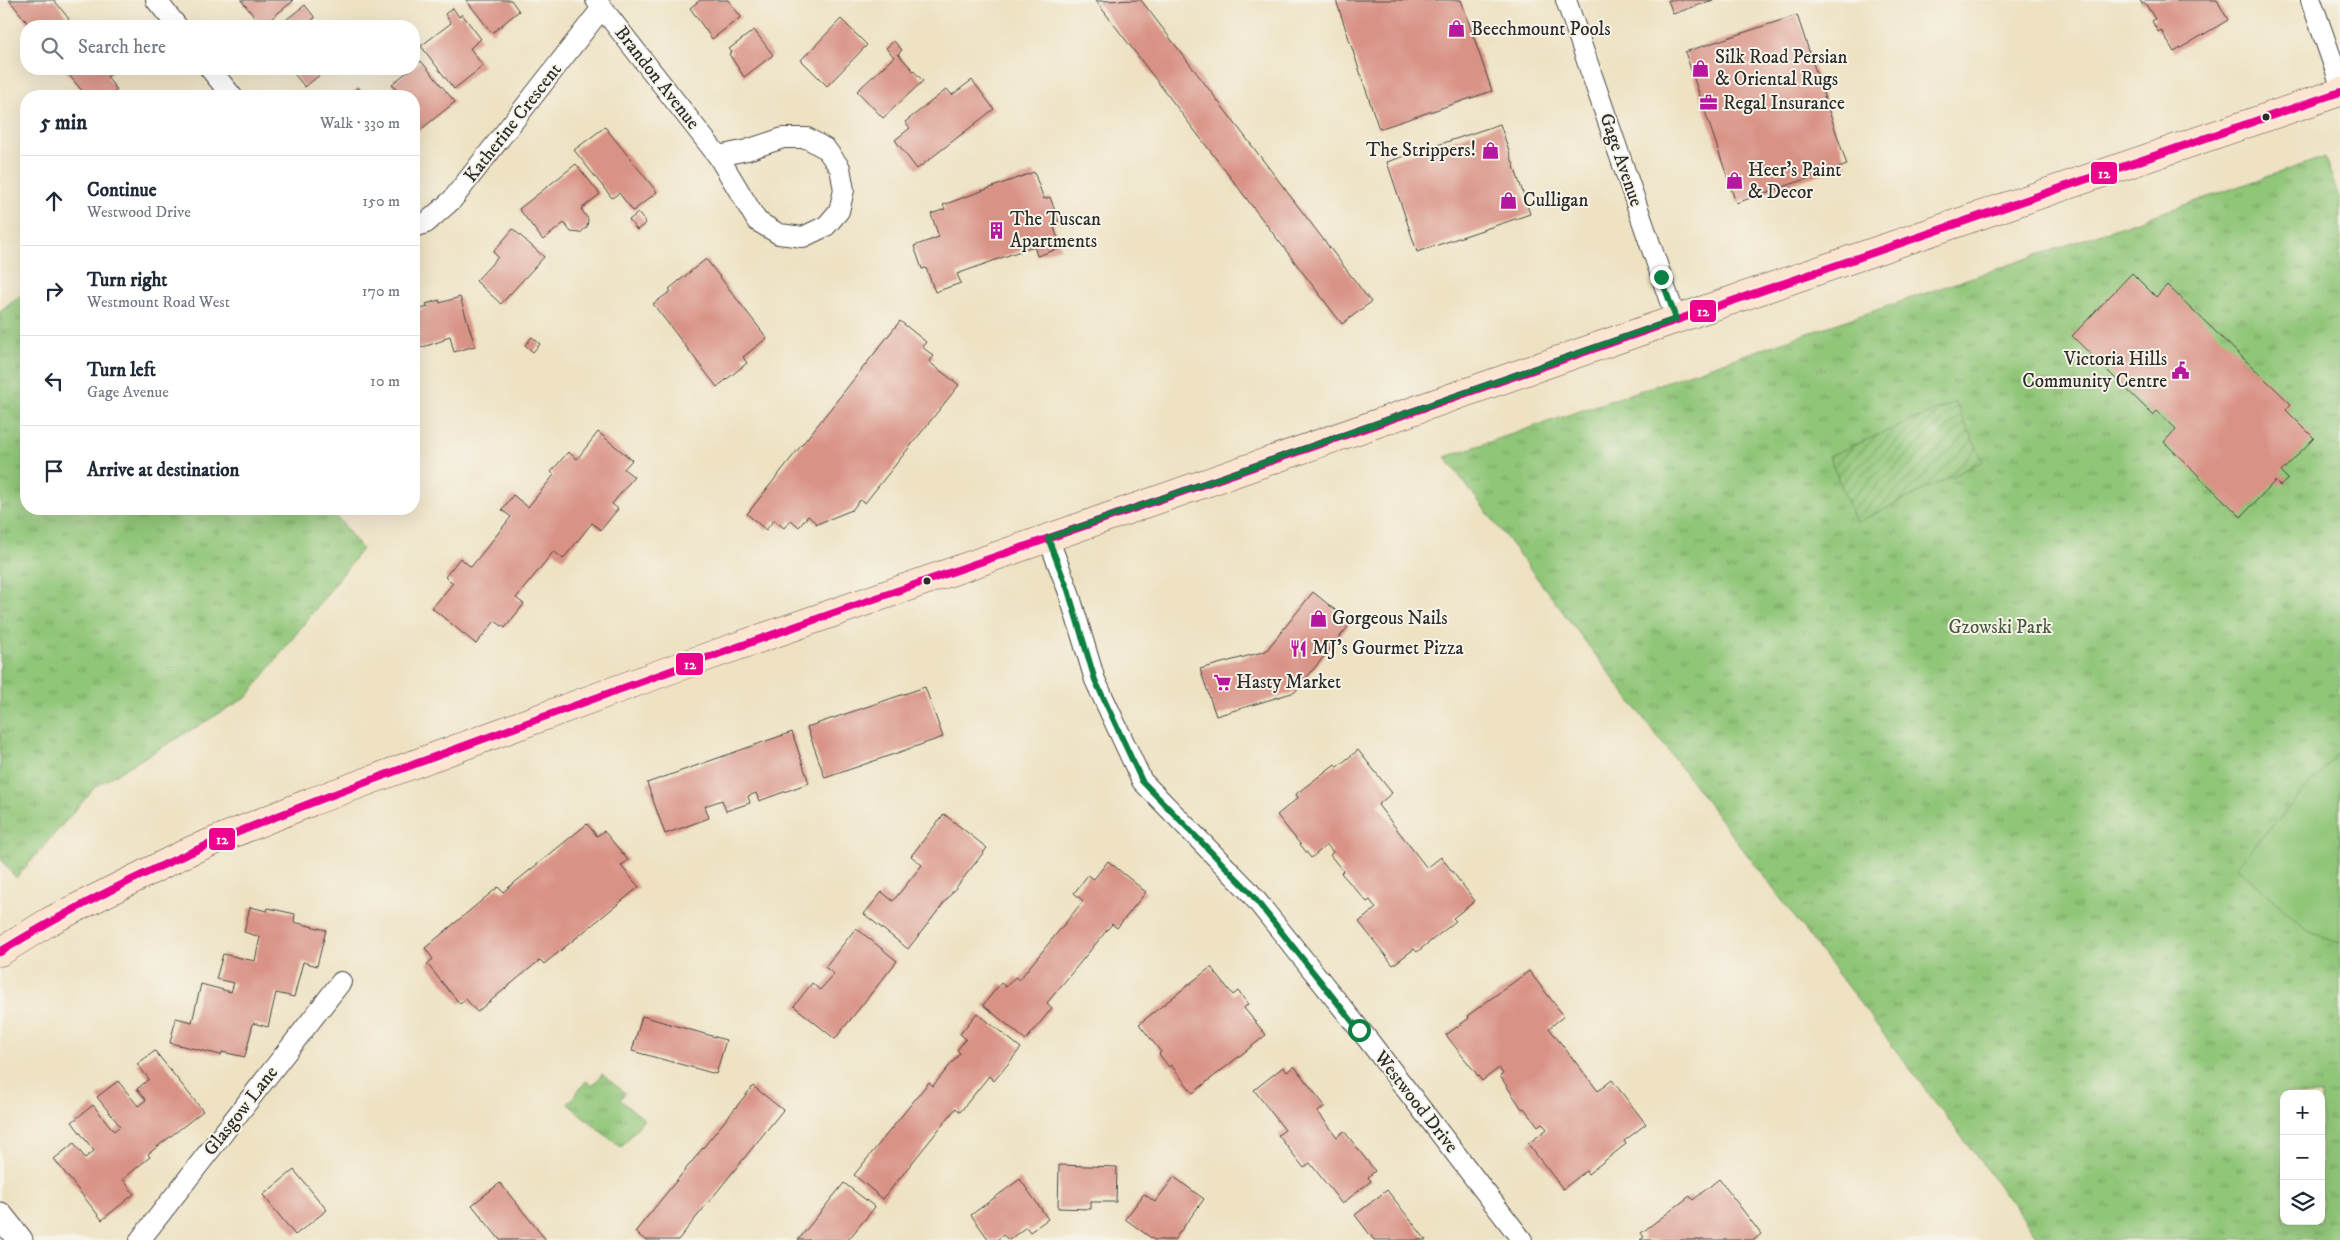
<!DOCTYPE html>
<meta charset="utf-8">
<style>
:root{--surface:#fff;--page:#f6f6f7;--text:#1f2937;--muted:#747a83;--line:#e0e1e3}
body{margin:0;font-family:"IM FELL DW Pica",serif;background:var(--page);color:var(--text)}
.controls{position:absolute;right:15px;bottom:15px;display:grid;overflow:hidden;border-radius:10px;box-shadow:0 5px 20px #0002}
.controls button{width:45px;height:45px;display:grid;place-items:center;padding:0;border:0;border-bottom:1px solid var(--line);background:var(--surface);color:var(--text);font:25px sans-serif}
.stop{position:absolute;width:15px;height:15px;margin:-11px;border:4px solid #0b8043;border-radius:50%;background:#fff}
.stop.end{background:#0b8043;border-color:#fff;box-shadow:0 1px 5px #0008}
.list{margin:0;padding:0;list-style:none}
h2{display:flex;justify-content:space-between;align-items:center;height:65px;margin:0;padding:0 20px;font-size:21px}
h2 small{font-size:16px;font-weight:400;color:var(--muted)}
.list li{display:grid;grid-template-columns:32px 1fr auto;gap:15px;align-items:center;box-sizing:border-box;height:90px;padding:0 20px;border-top:1px solid var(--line)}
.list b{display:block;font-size:19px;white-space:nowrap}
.list p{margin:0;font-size:16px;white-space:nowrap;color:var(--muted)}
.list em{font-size:16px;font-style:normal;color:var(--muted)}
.icon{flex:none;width:28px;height:28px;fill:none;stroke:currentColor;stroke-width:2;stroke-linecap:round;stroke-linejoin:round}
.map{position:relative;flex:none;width:2340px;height:1240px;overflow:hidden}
.search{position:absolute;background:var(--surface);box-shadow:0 5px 20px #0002;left:20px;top:20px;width:400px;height:55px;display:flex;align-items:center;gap:12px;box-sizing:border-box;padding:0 18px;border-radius:20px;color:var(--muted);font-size:19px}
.panel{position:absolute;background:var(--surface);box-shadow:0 5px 20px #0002;left:20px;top:90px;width:400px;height:425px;border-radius:20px}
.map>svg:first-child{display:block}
.grass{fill:url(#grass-tufts);stroke:#5e7852;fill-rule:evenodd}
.garden{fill:url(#garden-furrows);stroke:#5e7852}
.pitch{fill:#90c678;stroke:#5e7852}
.building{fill:#d99386}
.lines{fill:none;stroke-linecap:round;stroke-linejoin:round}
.minor-casing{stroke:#484642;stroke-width:22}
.tertiary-casing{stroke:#484642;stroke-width:27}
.secondary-casing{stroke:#484642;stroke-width:29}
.minor{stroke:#fff;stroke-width:20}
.tertiary{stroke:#fff;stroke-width:25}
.secondary{stroke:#fce5d0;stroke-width:28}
.bus-1-casing{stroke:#f7f3e8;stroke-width:11}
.bus-1{stroke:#eb028d;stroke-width:8}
.route{stroke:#0b8043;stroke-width:6}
.bus-dot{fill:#2b2b2b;stroke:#f7f3e8;stroke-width:2}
.labels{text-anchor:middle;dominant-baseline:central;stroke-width:4;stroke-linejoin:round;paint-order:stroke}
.poi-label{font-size:19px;fill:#2b2b2b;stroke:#f7f3e8;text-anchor:start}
.street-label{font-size:19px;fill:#2b2b2b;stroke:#f7f3e8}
.park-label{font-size:19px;fill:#495a42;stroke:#f7f3e8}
.line-badge{stroke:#f7f3e8;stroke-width:2}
.badge-label{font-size:14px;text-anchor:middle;font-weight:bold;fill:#fff}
</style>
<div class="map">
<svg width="2340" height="1240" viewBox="0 0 2340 1240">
<defs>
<pattern id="grass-tufts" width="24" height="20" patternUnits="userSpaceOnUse" patternTransform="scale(1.25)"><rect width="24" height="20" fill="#90c678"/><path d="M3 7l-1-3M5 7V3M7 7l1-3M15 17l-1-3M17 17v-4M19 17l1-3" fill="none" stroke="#76a163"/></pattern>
<pattern id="garden-furrows" width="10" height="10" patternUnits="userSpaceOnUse" patternTransform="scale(1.25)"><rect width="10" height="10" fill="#90c678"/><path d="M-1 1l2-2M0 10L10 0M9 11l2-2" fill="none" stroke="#76a163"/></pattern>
</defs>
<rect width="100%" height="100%" fill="#f7f3e8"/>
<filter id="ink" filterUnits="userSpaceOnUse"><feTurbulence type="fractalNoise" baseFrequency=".02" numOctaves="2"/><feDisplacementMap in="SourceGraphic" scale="10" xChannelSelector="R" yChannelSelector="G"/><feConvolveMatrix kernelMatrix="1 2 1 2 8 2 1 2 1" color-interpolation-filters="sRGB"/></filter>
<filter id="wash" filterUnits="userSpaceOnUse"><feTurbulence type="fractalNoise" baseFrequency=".0096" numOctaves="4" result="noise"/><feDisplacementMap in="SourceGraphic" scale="20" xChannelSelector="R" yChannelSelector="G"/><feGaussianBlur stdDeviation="1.12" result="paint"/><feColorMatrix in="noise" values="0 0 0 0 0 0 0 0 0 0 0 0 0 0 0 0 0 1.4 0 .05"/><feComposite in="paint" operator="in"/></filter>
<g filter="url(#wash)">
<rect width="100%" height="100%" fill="#eee2c3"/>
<!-- grass -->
<path class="grass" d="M2325 157 2340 201V1240H2040L1445 457ZM2284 1094H2321V1221H2284Z
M26 291V509H331L362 549 247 697 96 786 16 878 0 858V312Z
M602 1074 625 1093 620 1100 644 1119 621 1148 568 1104 586 1081 593 1086Z"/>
<!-- garden -->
<path class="garden" d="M1955 402 1983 461 1856 523 1829 456Z"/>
<!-- pitch -->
<path class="pitch" d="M2340 751V943L2308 931 2236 866Z"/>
<g id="blocks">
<!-- building -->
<path class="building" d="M9 0H54L69 19 60 26H30Z
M241 0H292L293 1 262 26Z
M466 0H511L519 11 492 33Z
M700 0H728L741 17 712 39 690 8Z
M1141 0 1371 302 1342 324 1096 1Z
M1336 0H1461L1492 91 1379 129Z
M1668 0H1713L1673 14Z
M2140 0H2217L2228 20 2174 52 2161 30 2158 32 2152 21 2155 19 2145 3 2142 4Z
M305 5 315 18 312 20 317 26H278Z
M453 8 459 17 462 14 481 39 470 48 483 66 454 89 421 46 451 23 445 14Z
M1797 15 1847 165 1736 203 1685 52Z
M841 19 867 45 827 86 801 60Z
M754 30 773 55 744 77 729 54 732 52 729 49Z
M894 41 902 50 898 54 923 81 883 118 857 91 894 57 886 48Z
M421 61 455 102 414 135V96H401L392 84Z
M64 69H110L113 72 107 77 117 90 109 96H78L83 92Z
M290 69H327L305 87Z
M972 80 994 109 917 169 895 140 910 128 905 122 947 89 952 95Z
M358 87 365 96H347Z
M1500 124 1530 214 1417 252 1387 162Z
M605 127 657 192 633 211 619 193 612 198 574 150Z
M576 164 600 194 581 209 588 219 587 227 580 233 571 232 564 223 543 240 519 209Z
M1034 172 1044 199 1050 197 1059 222 1053 224 1061 248 1037 256 1034 246 957 274 961 283 935 292 926 268 922 269 914 246 939 237 931 214 945 209 943 205Z
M638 213 646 223 637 230 629 220Z
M513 229 544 257 501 304 476 281 498 257 493 252Z
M706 259 767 338 743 357 747 363 717 387 653 304 671 291 669 289Z
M2132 273 2156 297 2167 285 2291 404 2286 410 2314 438 2281 472 2288 479 2280 486 2275 481 2241 517 2164 442 2176 429 2157 411 2153 415 2072 336Z
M460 297 475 346 454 352 450 336 444 338V340L414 350V311L428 307 426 304 439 300 440 303Z
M900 321 926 342 922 347 934 356 929 362 959 385 865 503 860 500 852 510 817 524 808 516 799 527 791 520 784 528 774 520 766 530 747 514Z
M532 337 540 344 533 352 525 345Z
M598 432 632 460 624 469 634 477 612 504 618 509 601 530 592 523 563 559 554 551 516 598 524 604 505 628 495 621 476 644 432 608 453 583 445 577 460 558 471 567 511 517 502 510 513 495 528 507 554 475 551 472 568 452 577 459Z
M1313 592 1351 623 1295 692 1216 716 1200 669 1266 651Z
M925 687 943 737 825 778 807 727Z
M792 732 809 783 759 801 756 793 748 796 750 803 726 811 722 800 705 806 709 818 665 834 647 783Z
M1358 750 1392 793 1378 805 1427 868 1441 857 1475 901 1453 918 1456 921 1417 952 1414 949 1393 965 1359 922 1376 908 1370 900 1367 902 1341 873 1343 871 1330 855 1333 852 1327 845 1311 858 1277 815 1298 798 1296 794 1335 764 1337 767Z
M944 814 987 848 908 949 864 914 882 892 893 901 922 865 911 856Z
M587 824 597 836 604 831 628 860 621 866 639 887 544 964 540 960 477 1012 466 999 460 1004 427 964 433 959 425 948 498 887 503 892Z
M1108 861 1146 892 1117 928 1112 924 1047 1003 1052 1008 1026 1040 983 1005 1001 983 1006 987 1015 977 1019 980 1083 901 1074 893 1088 875 1094 879Z
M250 907 267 911 268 908 295 914 294 922 326 930 317 966 303 962 294 997 276 993 268 1027 253 1023 245 1057 222 1052 221 1055 170 1043 176 1018 192 1022 201 984 231 992 234 983 216 979 223 954 255 961 260 937 244 932Z
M856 928 897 961 835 1039 794 1006 812 983 820 990 834 974 825 967Z
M1211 967 1233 995 1238 991 1248 1004 1244 1008 1266 1035 1193 1093 1171 1065 1169 1067 1159 1054 1161 1052 1139 1024Z
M1529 971 1564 1016 1549 1028 1598 1091 1612 1080 1646 1124 1624 1141 1626 1144 1588 1174 1586 1171 1563 1189 1528 1144 1547 1129 1542 1123 1538 1126 1524 1108 1522 1109 1500 1076 1503 1074 1499 1068 1482 1081 1446 1035 1469 1018 1467 1016Z
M977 1013 1021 1048 994 1081 989 1076 960 1112 956 1108 883 1199 854 1175 929 1082 933 1086 960 1053 957 1050 966 1039 960 1034Z
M642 1016 726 1040 716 1074 632 1051Z
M155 1051 203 1111 148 1154 150 1157 123 1179 134 1194 102 1220 54 1159 74 1143 85 1158 94 1151 72 1122 93 1105 114 1131 120 1126 97 1097 118 1081 138 1106 146 1100 137 1089 149 1079 137 1064Z
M1294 1066 1325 1106 1318 1112 1337 1137 1344 1131 1375 1171 1368 1177 1371 1181 1342 1204 1310 1163 1304 1168 1278 1135 1285 1130 1254 1090 1283 1067 1287 1072Z
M753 1086 783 1110 678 1240H645L635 1232Z
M1059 1165 1117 1167 1116 1202H1091V1209L1058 1208Z
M294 1170 327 1210 295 1235 263 1195Z
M1174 1177 1204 1199 1174 1240H1154L1125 1219 1144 1194 1155 1202Z
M1020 1179 1048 1219 1030 1232 1026 1227 1009 1240 1003 1235 997 1240H989L971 1215Z
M1719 1179 1761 1234 1754 1240H1640L1644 1237 1641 1233 1690 1196 1693 1200Z
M500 1183 546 1240H500L472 1205Z
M844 1183 875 1207 848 1240H798Z
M1387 1190 1426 1240H1374L1355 1215Z"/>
</g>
</g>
<g filter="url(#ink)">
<use href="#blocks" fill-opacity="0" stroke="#484642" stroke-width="1"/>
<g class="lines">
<defs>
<path id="minor" d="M156 0 177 26
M596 0 718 156 757 221 779 234 803 237 826 226 839 211 844 190 840 168 826 149 807 138H783L747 150 718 156
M1566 0 1676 319
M2311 0 2340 83
M210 69 232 96
M414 227 426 223 452 200 602 8
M1048 538 1068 590 1095 680 1142 781 1248 890 1369 1041 1522 1240
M140 1240 341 982"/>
<path id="tertiary" d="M0 1215 20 1240"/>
<path id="secondary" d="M0 952 50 921 192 850 311 802 678 667 1639 332 2340 92"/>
</defs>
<!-- minor casing -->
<use href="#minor" class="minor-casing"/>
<!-- tertiary casing -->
<use href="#tertiary" class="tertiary-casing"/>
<!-- secondary casing -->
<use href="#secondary" class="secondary-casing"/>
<!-- minor -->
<use href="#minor" class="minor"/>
<!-- tertiary -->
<use href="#tertiary" class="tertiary"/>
<!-- secondary -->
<use href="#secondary" class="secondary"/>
<defs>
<path id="bus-1" d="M0 952C140 865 291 809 445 753 595 698 744 644 894 592 1376 424 1857 257 2340 92"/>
</defs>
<!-- bus-1 casing -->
<use href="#bus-1" class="bus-1-casing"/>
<!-- bus-1 -->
<use href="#bus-1" class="bus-1"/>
</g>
</g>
<g class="lines" filter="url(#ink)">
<!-- route -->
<path class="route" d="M1359 1030 1248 890 1142 781 1095 680 1068 590 1048 538 1676 319 1661 277"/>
</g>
<!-- icons -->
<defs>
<symbol id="shop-bare" viewBox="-9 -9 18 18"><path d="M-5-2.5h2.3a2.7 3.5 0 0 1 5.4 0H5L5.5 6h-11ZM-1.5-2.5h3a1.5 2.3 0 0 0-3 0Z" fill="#b5179e" stroke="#f7f3e8" stroke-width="2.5" paint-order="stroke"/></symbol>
<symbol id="office-bare" viewBox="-9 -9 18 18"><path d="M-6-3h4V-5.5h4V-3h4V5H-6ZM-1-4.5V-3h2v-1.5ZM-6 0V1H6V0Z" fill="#b5179e" stroke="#f7f3e8" stroke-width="2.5" paint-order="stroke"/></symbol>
<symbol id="building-bare" viewBox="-9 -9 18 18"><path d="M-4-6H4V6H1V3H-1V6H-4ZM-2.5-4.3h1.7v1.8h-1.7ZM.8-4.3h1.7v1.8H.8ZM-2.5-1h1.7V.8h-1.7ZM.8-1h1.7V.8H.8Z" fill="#b5179e" stroke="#f7f3e8" stroke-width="2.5" paint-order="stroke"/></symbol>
<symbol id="civic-bare" viewBox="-9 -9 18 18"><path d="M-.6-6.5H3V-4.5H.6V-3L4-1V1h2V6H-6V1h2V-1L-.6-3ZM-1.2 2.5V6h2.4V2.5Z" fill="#b5179e" stroke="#f7f3e8" stroke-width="2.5" paint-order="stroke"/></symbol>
<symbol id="restaurant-bare" viewBox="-9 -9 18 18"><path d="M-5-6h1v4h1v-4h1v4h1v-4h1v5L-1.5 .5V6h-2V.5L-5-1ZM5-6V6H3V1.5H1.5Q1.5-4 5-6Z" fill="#b5179e" stroke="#f7f3e8" stroke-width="2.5" paint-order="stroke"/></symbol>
<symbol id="supermarket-bare" viewBox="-9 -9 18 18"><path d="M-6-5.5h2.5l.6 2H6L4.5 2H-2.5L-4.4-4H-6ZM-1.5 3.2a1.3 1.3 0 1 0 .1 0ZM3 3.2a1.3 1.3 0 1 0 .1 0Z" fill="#b5179e" stroke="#f7f3e8" stroke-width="2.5" paint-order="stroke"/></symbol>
</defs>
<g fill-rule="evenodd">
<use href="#shop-bare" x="1444" y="16" width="25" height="25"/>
<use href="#shop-bare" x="1688" y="56" width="25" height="25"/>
<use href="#office-bare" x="1696" y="90" width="25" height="25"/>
<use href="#shop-bare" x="1478" y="138" width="25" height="25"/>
<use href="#shop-bare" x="1722" y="168" width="25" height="25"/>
<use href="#shop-bare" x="1496" y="188" width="25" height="25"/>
<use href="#building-bare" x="984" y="218" width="25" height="25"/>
<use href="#civic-bare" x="2168" y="358" width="25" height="25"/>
<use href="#shop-bare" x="1306" y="606" width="25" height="25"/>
<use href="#restaurant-bare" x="1286" y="636" width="25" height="25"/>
<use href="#supermarket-bare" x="1210" y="670" width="25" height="25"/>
</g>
<!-- markers -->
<g class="bus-dot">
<circle cx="2266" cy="117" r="4.5"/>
<circle cx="927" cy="581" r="4.5"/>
</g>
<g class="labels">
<!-- poi labels -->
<g class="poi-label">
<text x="1471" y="29">Beechmount Pools</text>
<text x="1715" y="57">Silk Road Persian<tspan x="1715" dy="22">&amp; Oriental Rugs</tspan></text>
<text x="1723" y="103">Regal Insurance</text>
<text x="1476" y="150" text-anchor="end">The Strippers!</text>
<text x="1748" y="170">Heer's Paint<tspan x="1748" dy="22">&amp; Decor</tspan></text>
<text x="1523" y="200">Culligan</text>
<text x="1010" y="219">The Tuscan<tspan x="1010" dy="22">Apartments</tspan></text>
<text x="2167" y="359" text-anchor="end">Victoria Hills<tspan x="2167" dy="22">Community Centre</tspan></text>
<text x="1332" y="618">Gorgeous Nails</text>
<text x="1312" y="648">MJ's Gourmet Pizza</text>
<text x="1236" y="682">Hasty Market</text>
</g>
<!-- street labels -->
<g class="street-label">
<text transform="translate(657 78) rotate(52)">Brandon Avenue</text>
<text transform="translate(513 123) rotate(-52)">Katherine Crescent</text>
<text transform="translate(1621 160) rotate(71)">Gage Avenue</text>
<text transform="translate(1416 1102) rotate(52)">Westwood Drive</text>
<text transform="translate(241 1111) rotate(-52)">Glasgow Lane</text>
</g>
<!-- park labels -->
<g class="park-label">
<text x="2000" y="627">Gzowski Park</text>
</g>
</g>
<g class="line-badge">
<rect x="2090" y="161" width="28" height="24" rx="5" fill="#eb028d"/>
<rect x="1689" y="299" width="28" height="24" rx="5" fill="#eb028d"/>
<rect x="675" y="652" width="29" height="24" rx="5" fill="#eb028d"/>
<rect x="208" y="827" width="28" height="24" rx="5" fill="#eb028d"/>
</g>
<g class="badge-label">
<text x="2104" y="178">12</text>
<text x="1703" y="316">12</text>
<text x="690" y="669">12</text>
<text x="222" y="844">12</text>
</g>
</svg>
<div class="controls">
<button>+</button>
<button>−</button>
<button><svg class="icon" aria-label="layers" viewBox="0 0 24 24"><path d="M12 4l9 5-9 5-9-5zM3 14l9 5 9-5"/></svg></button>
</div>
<div class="stop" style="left:1359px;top:1030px"></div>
<div class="stop end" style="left:1661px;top:277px"></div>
<div class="search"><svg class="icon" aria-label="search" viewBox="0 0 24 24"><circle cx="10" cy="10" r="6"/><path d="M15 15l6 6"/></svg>Search here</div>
<section class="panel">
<h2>5 min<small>Walk · 330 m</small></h2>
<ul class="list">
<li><svg class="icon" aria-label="ahead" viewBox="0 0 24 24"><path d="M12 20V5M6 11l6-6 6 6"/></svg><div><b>Continue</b><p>Westwood Drive</p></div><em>150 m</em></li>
<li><svg class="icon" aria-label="right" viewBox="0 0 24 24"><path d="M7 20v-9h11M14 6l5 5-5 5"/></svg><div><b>Turn right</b><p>Westmount Road West</p></div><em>170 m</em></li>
<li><svg class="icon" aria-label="left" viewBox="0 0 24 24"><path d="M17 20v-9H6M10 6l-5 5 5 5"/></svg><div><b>Turn left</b><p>Gage Avenue</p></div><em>10 m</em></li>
<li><svg class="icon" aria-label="arrive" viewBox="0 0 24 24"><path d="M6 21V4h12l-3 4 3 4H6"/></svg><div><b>Arrive at destination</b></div></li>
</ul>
</section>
</div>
